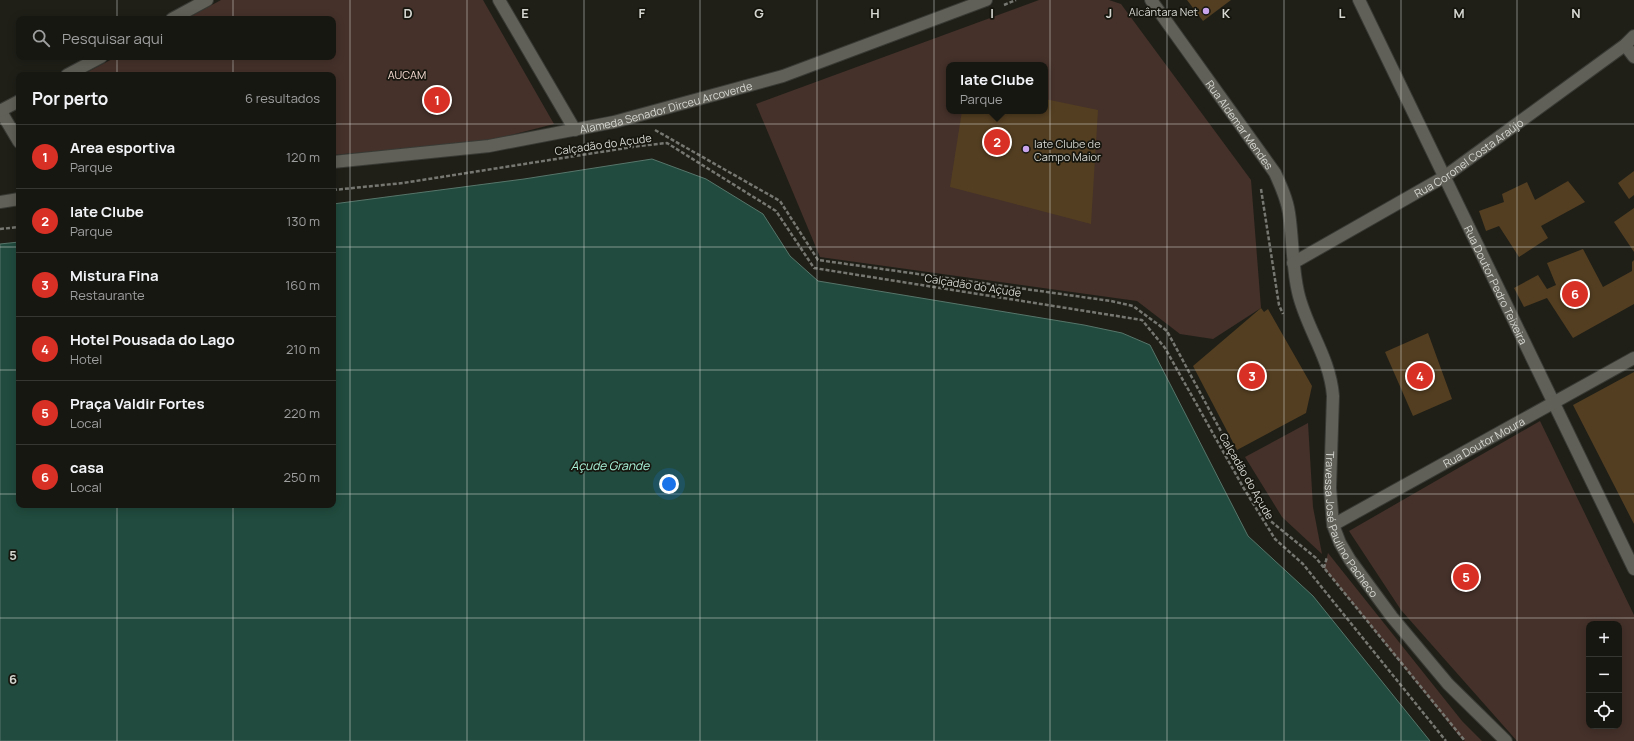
<!DOCTYPE html>
<html lang="pt">
<meta charset="utf-8">
<style>
:root{--surface:#171712;--page:#242420;--text:#f1f3f6;--muted:#9e9f9f;--line:#363632;--accent:#d93025}
body{margin:0;font-family:Manrope,sans-serif;background:var(--page);color:var(--text)}
.controls{position:absolute;right:12px;bottom:12px;display:grid;overflow:hidden;border-radius:8px;box-shadow:0 2px 10px #0003}
.controls button{width:36px;height:36px;display:grid;place-items:center;padding:0;border:0;border-bottom:1px solid var(--line);background:var(--surface);color:var(--text);font:20px sans-serif}
.you{position:absolute;left:669px;top:484px;width:14px;height:14px;margin:-10px;border:3px solid #fff;border-radius:50%;background:#1a73e8;box-shadow:0 0 0 6px #1a73e833}
.badge{display:grid;place-items:center;width:26px;height:26px;border-radius:50%;background:var(--accent);color:#fff;font-size:13px;font-weight:700}
.pin{position:absolute;translate:-50% -50%;border:2px solid #fff;box-shadow:0 1px 4px #0006}
.popup{position:absolute;left:946px;top:62px;width:102px;height:52px;box-sizing:border-box;display:grid;place-content:center;border-radius:8px;background:var(--surface);filter:drop-shadow(0 1px 3px #0005);font-size:13px;white-space:nowrap;color:var(--muted)}
.popup b{font-size:15px;color:var(--text)}
.popup::after{content:'';position:absolute;left:50%;top:100%;margin-left:-8px;border:8px solid transparent;border-top-color:var(--surface)}
.list{margin:0;padding:0;list-style:none}
h2{display:flex;justify-content:space-between;align-items:center;height:52px;margin:0;padding:0 16px;font-size:17px}
h2 small{font-size:13px;font-weight:400;color:var(--muted)}
.list li{display:grid;grid-template-columns:26px 1fr auto;gap:12px;align-items:center;box-sizing:border-box;height:64px;padding:0 16px;border-top:1px solid var(--line)}
.list b{display:block;font-size:15px;white-space:nowrap}
.list p{margin:0;font-size:13px;white-space:nowrap;color:var(--muted)}
.list em{font-size:13px;font-style:normal;color:var(--muted)}
.icon{flex:none;width:22px;height:22px;fill:none;stroke:currentColor;stroke-width:2;stroke-linecap:round;stroke-linejoin:round}
.map{position:relative;flex:none;width:1634px;height:741px;overflow:hidden}
.search{position:absolute;background:var(--surface);box-shadow:0 2px 10px #0003;left:16px;top:16px;width:320px;height:44px;display:flex;align-items:center;gap:10px;box-sizing:border-box;padding:0 14px;border-radius:8px;color:var(--muted);font-size:15px}
.panel{position:absolute;background:var(--surface);box-shadow:0 2px 10px #0003;left:16px;top:72px;width:320px;height:436px;border-radius:8px}
.map>svg:first-child{display:block}
.green{fill:#45312a;fill-rule:evenodd}
.water{fill:#214b3e;stroke:#57756a}
.building{fill:#533e21}
.lines{fill:none;stroke-linecap:round;stroke-linejoin:round}
.street-casing{stroke:#3a3a35;stroke-width:14}
.path{stroke:#777771;stroke-width:2.5;stroke-dasharray:4 2;stroke-linecap:butt}
.street{stroke:#606058;stroke-width:12}
.grid{fill:none;stroke:#d6d6d1;stroke-width:1;stroke-opacity:0.55}
.poi-dot{fill:#c9a5ee;stroke:#16160f;stroke-width:1.5}
.labels{text-anchor:middle;dominant-baseline:central;stroke-width:3.5;stroke-linejoin:round;paint-order:stroke}
.poi-label{font-size:11px;fill:#d6d6d1;stroke:#16160f;text-anchor:end}
.park-label{font-size:11px;fill:#f9ded3;stroke:#16160f}
.street-label{font-size:11px;fill:#d6d6d1;stroke:#16160f}
.water-label{font-size:12px;font-style:italic;fill:#abf5db;stroke:#16160f}
.grid-label{font-size:13px;text-anchor:middle;font-weight:bold;fill:#d6d6d1;stroke:#16160f;stroke-width:3.5;stroke-linejoin:round;paint-order:stroke}
</style>
<div class="map">
<svg width="1634" height="741" viewBox="0 0 1634 741">
<rect width="100%" height="100%" fill="#1f1f18"/>
<!-- green -->
<path class="green" d="M221 0H483L554 124 487 141 333 155V75H82L116 57H333V19H186Z
M1039 0H1109L1121 4 1251 180 1261 308 1213 339 1180 334 1137 301 820 257 756 104ZM949 65H1045V111H949Z
M1540 421 1634 615V741H1517L1401 610 1349 531ZM1589 624H1619V726H1589Z
M1308 423 1313 507 1322 554 1282 517 1245 457Z
M1328 553 1462 721 1482 741H1465L1460 737 1324 568Z"/>
<!-- water -->
<path class="water" d="M652 159 706 179 763 214 790 256 818 281 1084 325 1122 333 1150 345 1248 536 1313 596 1430 741H0V244L19 242V505H333V204L524 179Z"/>
<!-- building -->
<path class="building" d="M1187 0H1231L1203 21Z
M1045 99 1098 110 1091 224 950 187 962 111H1045Z
M1634 171V195L1629 199 1618 183Z
M1568 181 1585 202 1541 226 1548 238 1519 257 1499 226 1486 231 1479 211 1504 202 1502 194 1527 182 1535 200Z
M1634 208V252L1614 222Z
M1583 249 1603 287 1632 271V262L1634 260V304L1573 338 1547 298 1524 307 1514 288 1538 275 1547 289 1556 285 1547 263Z
M1261 308 1264 312 1268 309 1312 386 1306 413 1237 450 1193 366Z
M1428 333 1452 399 1413 416 1385 352Z
M1634 372V524L1573 405Z"/>
<g class="lines">
<defs>
<g id="street">
<path d="M499 0 575 130"/>
<path id="s1" d="M1151 0 1275 173C1281 186 1287 199 1289 213 1293 239 1292 266 1298 292 1306 328 1330 357 1333 396L1330 488 1333 525 1340 543 1350 560 1392 617 1448 684 1506 741"/>
<path id="s2" d="M1359 0 1634 569"/>
<path d="M172 19 207 0"/>
<path d="M1625 45 1634 57"/>
<path d="M67 75 101 57"/>
<path d="M0 110 19 142"/>
<path d="M0 111 19 101"/>
<path id="s3" d="M333 162 489 146 614 122 783 76 986 0"/>
<path d="M0 202 19 199"/>
<path id="s4" d="M1293 263 1444 177 1625 45 1634 36"/>
<path id="s5" d="M1333 525 1634 358"/>
</g>
</defs>
<!-- street casing -->
<use href="#street" class="street-casing"/>
<!-- path -->
<path class="path" d="M1004 5 1016 0
M655 130 780 201 818 260 1111 301 1133 306 1167 331 1268 519 1316 558 1465 741
M1261 189 1279 305 1283 314
M333 190 403 183 639 146 667 143 776 211 814 268 1142 320 1165 348 1243 487 1275 539 1303 564 1446 741
M0 229 19 227
M1324 568 1327 557"/>
<!-- street -->
<use href="#street" class="street"/>
</g>
<!-- grid -->
<path class="grid" d="M117 0V19M233 0V19M350 0V741M467 0V741M584 0V741M700 0V741M817 0V741M934 0V741M1050 0V741M1167 0V741M1284 0V741M1401 0V741M1517 0V741M117 57V75M233 57V75M0 124H19M333 124H1634M0 247H19M333 247H1634M0 370H19M333 370H1634M0 494H19M333 494H1634M117 505V741M233 505V741M0 618H1634"/>
<!-- markers -->
<g class="poi-dot">
<circle cx="1206" cy="11" r="4"/>
<circle cx="1026" cy="149" r="4"/>
</g>
<g class="labels">
<!-- poi labels -->
<g class="poi-label">
<text x="1198" y="11">Alcântara Net</text>
<text x="1034" y="143" text-anchor="start">Iate Clube de<tspan x="1034" dy="13">Campo Maior</tspan></text>
</g>
<!-- park labels -->
<g class="park-label">
<text x="407" y="74">AUCAM</text>
</g>
<!-- street labels -->
<g class="street-label">
<text stroke="none"><textPath href="#s3" startOffset="338">Alameda Senador Dirceu Arcoverde</textPath></text>
<text stroke="none"><textPath href="#s1" startOffset="153">Rua Aldemar Mendes</textPath></text>
<text transform="translate(603 144) rotate(-8)">Calçadão do Açude</text>
<text stroke="none"><textPath href="#s4" startOffset="205">Rua Coronel Costa Araújo</textPath></text>
<text transform="translate(973 285) rotate(9)">Calçadão do Açude</text>
<text stroke="none"><textPath href="#s2" startOffset="316">Rua Doutor Pedro Teixeira</textPath></text>
<text stroke="none"><textPath href="#s5" startOffset="172">Rua Doutor Moura</textPath></text>
<text transform="translate(1247 476) rotate(60)">Calçadão do Açude</text>
<text stroke="none"><textPath href="#s1" startOffset="579">Travessa José Paulino Pacheco</textPath></text>
</g>
<!-- water labels -->
<g class="water-label">
<text x="610" y="465">Açude Grande</text>
</g>
</g>
<g class="grid-label">
<text x="408" y="18">D</text>
<text x="525" y="18">E</text>
<text x="642" y="18">F</text>
<text x="759" y="18">G</text>
<text x="875" y="18">H</text>
<text x="992" y="18">I</text>
<text x="1109" y="18">J</text>
<text x="1226" y="18">K</text>
<text x="1342" y="18">L</text>
<text x="1459" y="18">M</text>
<text x="1576" y="18">N</text>
<text x="13" y="560">5</text>
<text x="13" y="684">6</text>
</g>
</svg>
<div class="controls">
<button>+</button>
<button>−</button>
<button><svg class="icon" aria-label="locate" viewBox="0 0 24 24"><circle cx="12" cy="12" r="6"/><path d="M12 2v4M12 18v4M2 12h4M18 12h4"/></svg></button>
</div>
<div class="you"></div>
<div class="pin badge" style="left:437px;top:100px">1</div>
<div class="pin badge" style="left:997px;top:142px">2</div>
<div class="popup"><b>Iate Clube</b>Parque</div>
<div class="pin badge" style="left:1252px;top:376px">3</div>
<div class="pin badge" style="left:1420px;top:376px">4</div>
<div class="pin badge" style="left:1466px;top:577px">5</div>
<div class="pin badge" style="left:1575px;top:294px">6</div>
<div class="search"><svg class="icon" aria-label="search" viewBox="0 0 24 24"><circle cx="10" cy="10" r="6"/><path d="M15 15l6 6"/></svg>Pesquisar aqui</div>
<section class="panel">
<h2>Por perto<small>6 resultados</small></h2>
<ul class="list">
<li><span class="badge">1</span><div><b>Area esportiva</b><p>Parque</p></div><em>120 m</em></li>
<li><span class="badge">2</span><div><b>Iate Clube</b><p>Parque</p></div><em>130 m</em></li>
<li><span class="badge">3</span><div><b>Mistura Fina</b><p>Restaurante</p></div><em>160 m</em></li>
<li><span class="badge">4</span><div><b>Hotel Pousada do Lago</b><p>Hotel</p></div><em>210 m</em></li>
<li><span class="badge">5</span><div><b>Praça Valdir Fortes</b><p>Local</p></div><em>220 m</em></li>
<li><span class="badge">6</span><div><b>casa</b><p>Local</p></div><em>250 m</em></li>
</ul>
</section>
</div>
